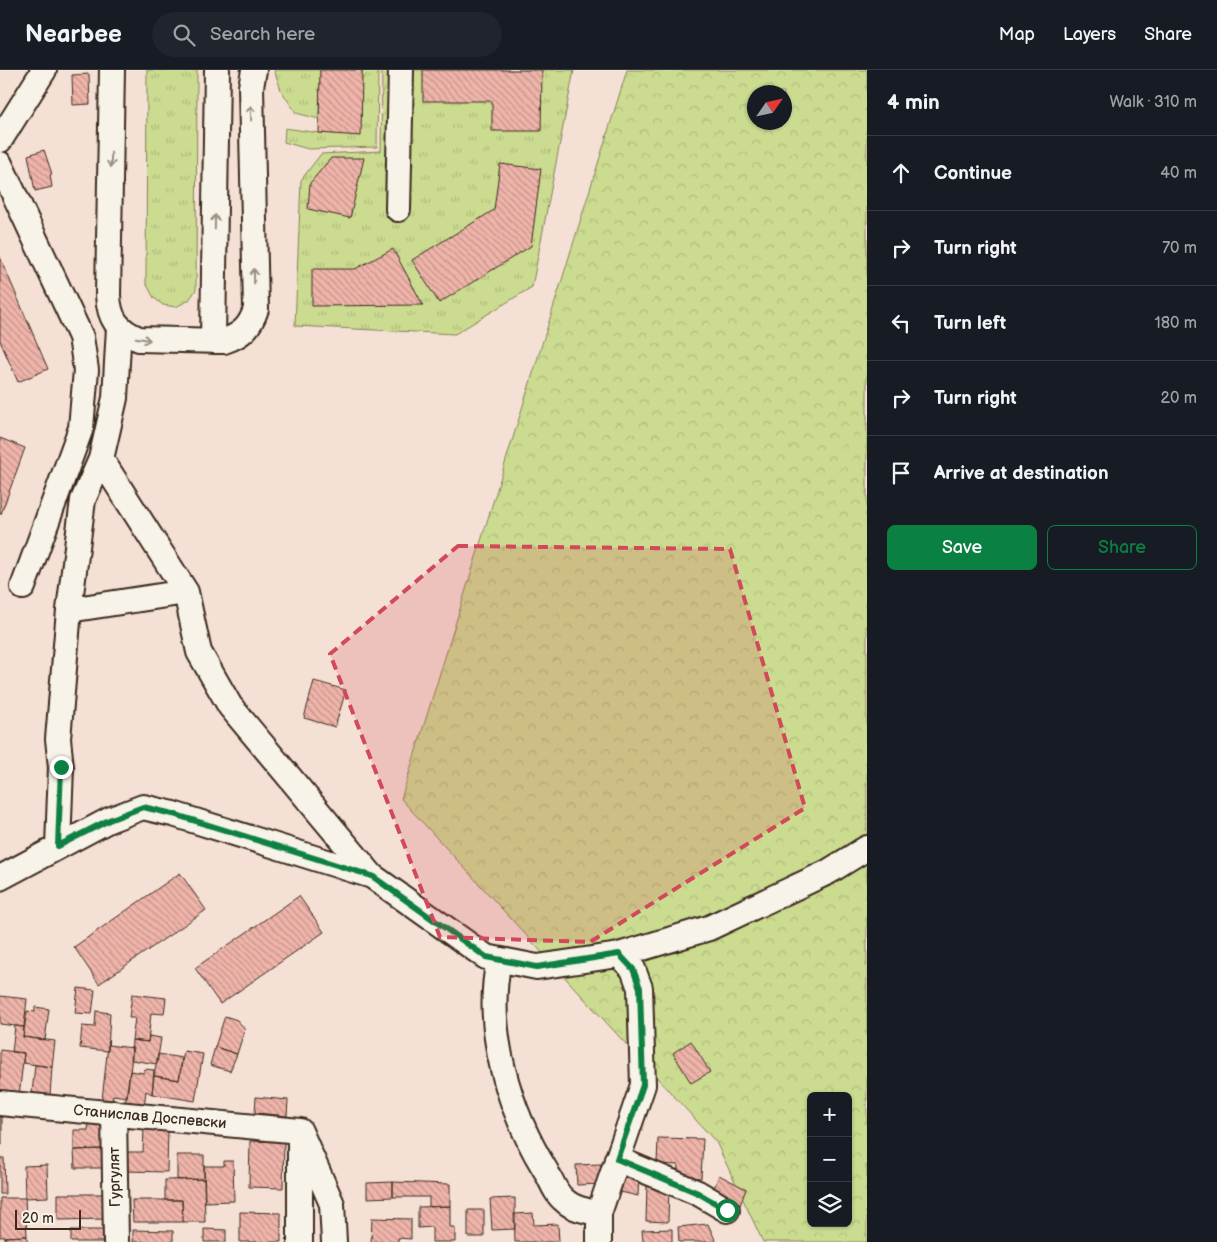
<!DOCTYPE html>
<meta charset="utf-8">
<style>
:root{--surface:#171b24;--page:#20242c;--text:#f1f3f6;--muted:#9ea1a6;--line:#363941;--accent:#0b8043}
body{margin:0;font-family:"Balsamiq Sans",sans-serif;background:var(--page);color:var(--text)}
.controls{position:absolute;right:15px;bottom:15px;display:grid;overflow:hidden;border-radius:8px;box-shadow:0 1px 4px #0004}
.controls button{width:45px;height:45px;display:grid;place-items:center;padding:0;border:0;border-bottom:1px solid var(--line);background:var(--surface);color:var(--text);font:25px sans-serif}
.compass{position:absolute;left:747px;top:15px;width:45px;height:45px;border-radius:50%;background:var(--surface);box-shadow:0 1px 4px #0004;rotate:56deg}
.scale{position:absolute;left:15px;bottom:12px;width:66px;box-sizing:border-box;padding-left:5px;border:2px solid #3b2a1e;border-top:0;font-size:14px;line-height:18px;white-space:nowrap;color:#3b2a1e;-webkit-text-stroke:4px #f7f3e8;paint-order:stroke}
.stop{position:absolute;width:15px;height:15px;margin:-11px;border:4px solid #0b8043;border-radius:50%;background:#fff}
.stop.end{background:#0b8043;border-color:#fff;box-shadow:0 1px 5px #0008}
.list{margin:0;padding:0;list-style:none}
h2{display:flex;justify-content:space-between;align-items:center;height:65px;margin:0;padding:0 20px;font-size:21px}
h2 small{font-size:16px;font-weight:400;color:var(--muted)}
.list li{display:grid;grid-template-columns:32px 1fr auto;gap:15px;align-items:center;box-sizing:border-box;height:75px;padding:0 20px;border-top:1px solid var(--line)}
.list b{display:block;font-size:19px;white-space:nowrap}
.list em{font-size:16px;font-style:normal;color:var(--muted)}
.actions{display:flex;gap:10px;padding:15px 20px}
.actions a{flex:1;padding:11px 0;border:1px solid var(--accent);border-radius:8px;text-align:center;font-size:18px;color:var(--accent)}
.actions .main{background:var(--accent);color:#fff}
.icon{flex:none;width:28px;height:28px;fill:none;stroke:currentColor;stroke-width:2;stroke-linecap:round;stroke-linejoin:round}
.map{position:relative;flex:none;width:867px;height:1172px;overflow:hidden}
header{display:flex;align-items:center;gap:30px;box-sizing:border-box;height:70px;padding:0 25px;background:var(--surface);border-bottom:1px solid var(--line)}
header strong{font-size:24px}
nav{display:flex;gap:28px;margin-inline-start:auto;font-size:18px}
.search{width:350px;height:45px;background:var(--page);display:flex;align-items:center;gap:12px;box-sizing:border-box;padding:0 18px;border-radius:28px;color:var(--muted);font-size:19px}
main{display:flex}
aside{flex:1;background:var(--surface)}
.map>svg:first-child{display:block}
.grass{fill:url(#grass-tufts);stroke:#838257}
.forest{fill:url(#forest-crowns);stroke:#838257;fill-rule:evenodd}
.building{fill:url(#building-back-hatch);stroke:#3b2a1e}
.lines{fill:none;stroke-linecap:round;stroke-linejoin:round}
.minor-casing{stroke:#3b2a1e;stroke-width:28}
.minor{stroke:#f7f3e8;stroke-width:24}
.oneway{stroke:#998e83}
.route{stroke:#0b8043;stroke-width:6}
.marked{fill:#d1495b;fill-opacity:0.2;stroke:#d1495b;stroke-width:4;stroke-dasharray:10 6;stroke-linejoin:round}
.labels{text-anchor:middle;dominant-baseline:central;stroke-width:4.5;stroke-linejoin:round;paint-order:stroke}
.street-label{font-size:15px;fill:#3b2a1e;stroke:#f7f3e8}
</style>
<header>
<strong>Nearbee</strong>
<div class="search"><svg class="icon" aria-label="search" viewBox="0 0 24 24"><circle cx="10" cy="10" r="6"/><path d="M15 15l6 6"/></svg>Search here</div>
<nav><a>Map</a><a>Layers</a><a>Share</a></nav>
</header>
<main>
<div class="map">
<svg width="867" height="1172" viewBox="0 0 867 1172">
<defs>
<pattern id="grass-tufts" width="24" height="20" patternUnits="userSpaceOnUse" patternTransform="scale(1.25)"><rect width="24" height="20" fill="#cbdb90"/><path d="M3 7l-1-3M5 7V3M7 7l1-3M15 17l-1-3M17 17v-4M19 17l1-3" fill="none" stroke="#afbc7c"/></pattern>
<pattern id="forest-crowns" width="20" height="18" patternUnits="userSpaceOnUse" patternTransform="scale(1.25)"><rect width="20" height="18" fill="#cbdb90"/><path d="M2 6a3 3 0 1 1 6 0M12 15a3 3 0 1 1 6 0" fill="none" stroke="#afbc7c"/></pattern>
<pattern id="building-back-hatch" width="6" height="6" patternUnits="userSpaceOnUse" patternTransform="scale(1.25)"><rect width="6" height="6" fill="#efb4aa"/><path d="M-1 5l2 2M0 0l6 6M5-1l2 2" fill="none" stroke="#c3938a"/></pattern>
</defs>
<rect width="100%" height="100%" fill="#f5e0d5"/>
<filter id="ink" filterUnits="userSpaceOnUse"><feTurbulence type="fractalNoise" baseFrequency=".02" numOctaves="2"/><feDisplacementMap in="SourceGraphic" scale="10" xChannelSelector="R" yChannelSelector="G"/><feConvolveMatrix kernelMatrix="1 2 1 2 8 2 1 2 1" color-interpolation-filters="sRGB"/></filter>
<g filter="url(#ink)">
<!-- grass -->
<path class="grass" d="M147 0H197L196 220 189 230 176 237 163 235 154 228 146 213Z
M274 0H320L319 49 296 43 281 20Z
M362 0H378L377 77 308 79 284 72 285 58 319 63 360 65Z
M382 0H574L532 217 455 264 295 256 301 110 321 84 381 81Z"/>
<!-- forest -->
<path class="forest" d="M627 0H867V1172H763L716 1072 401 729ZM754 22H784V52H754ZM811 1026H848V1153H811Z"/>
<!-- building -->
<path class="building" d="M320 0H362L361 66 319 63Z
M423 0H542L541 61H492V31H423Z
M89 4 90 34 73 35 72 5Z
M44 80 52 104 50 105 52 117 35 121 28 85Z
M331 88H364L350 148 308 139 310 113Z
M500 94 541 99 531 176 439 233 412 190 494 140Z
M393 179 423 235 312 236V199H355Z
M0 187 48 299 18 312 0 271Z
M0 368 25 378 1 444H0Z
M314 611 346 620 335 657 304 648Z
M180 803 206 840 99 914 74 877Z
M299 826 324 862 220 934 195 898Z
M78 918 95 920 92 944 75 943Z
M132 924 166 928 164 944 151 943 148 972 132 970 135 948H129Z
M0 926 27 929 24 957 0 954Z
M35 937 49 939 45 970 23 967 27 941 35 942Z
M96 941 110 943 108 981 80 978 82 956 95 957Z
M225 946 237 950 245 959 237 984 215 977Z
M15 956 24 957 23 967 55 971 52 997 23 993 24 983 12 982Z
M149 966 161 968 157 994 131 990 132 970 148 972Z
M691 971 710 1002 691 1013 673 983Z
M108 975 133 978 127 1027 113 1025 112 1032 102 1030Z
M215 977 237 984 230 1001 210 995Z
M0 980 24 983 19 1026 0 1024Z
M184 981 203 984 195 1031 152 1024 154 1006 179 1010Z
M158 984 182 988 179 1010 154 1006Z
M35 995 52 997 50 1025 32 1023Z
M144 999 154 1000 152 1024 146 1021 144 1037 125 1035 130 1001 144 1003Z
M256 1027 288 1030 287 1046 255 1043Z
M0 1047H2V1075H0Z
M89 1051H103L102 1079 74 1080V1060H88Z
M144 1058H168L167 1102 125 1101 126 1082H143Z
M658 1068 703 1069 701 1108 677 1107 678 1095 657 1094Z
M250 1071 284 1072 283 1118 249 1117Z
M102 1079 103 1098H75L74 1080Z
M177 1085H204V1109L177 1110Z
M0 1088H4L5 1124H0Z
M224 1091H233L234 1131 205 1132 204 1096H224Z
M601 1094 602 1114 577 1115 576 1095Z
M47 1095 48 1127 25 1128 24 1096Z
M616 1098 639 1104 638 1126 612 1120Z
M719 1105 746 1119 739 1138 713 1121Z
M204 1109 205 1152H183L182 1130H165V1110Z
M393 1112 450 1114V1136L429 1137V1127H393Z
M393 1112V1127L367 1128V1113Z
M647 1115 669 1116 668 1152 646 1151Z
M58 1124H107V1149L58 1150Z
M0 1128H25L27 1166 0 1167Z
M515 1128V1159L492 1160 490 1129Z
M132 1130H182L183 1152H133Z
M450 1136V1157H455V1172H432V1157L418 1158V1137Z
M468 1140H484V1167H468Z
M240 1142 281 1143V1172H240Z
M533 1143 534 1155 558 1154 559 1172H515L514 1144Z
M372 1148 411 1149V1169L398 1168V1172H371Z
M708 1154 716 1172H679L678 1157Z
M204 1159 226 1160V1172H204Z
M672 1159V1172H643L642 1160Z
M71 1160H105V1172H71Z
M133 1160 173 1161V1172H133Z
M27 1166V1172H5V1167Z"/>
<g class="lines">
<defs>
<path id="minor" d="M112 0 108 225C109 248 117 260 139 269L224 271C242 265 250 257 256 239L251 17 254 0
M0 70 44 0
M0 94 81 267 86 300 81 358 23 517
M398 139 401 0
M213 271 217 0
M101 389 186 522 199 582 230 636 372 806 486 887 537 897 619 885 709 858 828 802 867 778
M69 540 186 522
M58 776 61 697 58 669 69 540 83 430 101 389 115 328 119 257
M0 808 109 750 143 737 173 744 372 806
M499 890C484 960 509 1041 546 1101 551 1110 556 1124 564 1130 573 1139 587 1141 599 1143L643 1015 640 918 633 899 619 885
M0 1033 300 1061
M114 1043 116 1172
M300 1061 332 1134 334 1172
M300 1071V1172
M617 1089 698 1123 727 1140
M599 1143V1172"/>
</defs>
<!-- minor casing -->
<use href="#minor" class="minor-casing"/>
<!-- minor -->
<use href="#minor" class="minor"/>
</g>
<!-- one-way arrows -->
<defs><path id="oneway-shaft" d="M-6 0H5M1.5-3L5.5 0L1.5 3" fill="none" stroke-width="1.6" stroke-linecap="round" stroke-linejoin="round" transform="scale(1.25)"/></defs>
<g class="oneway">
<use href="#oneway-shaft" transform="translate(251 43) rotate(-91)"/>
<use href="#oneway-shaft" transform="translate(111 90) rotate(91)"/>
<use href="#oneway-shaft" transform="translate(215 152) rotate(-89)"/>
<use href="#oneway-shaft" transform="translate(254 206) rotate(-91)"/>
<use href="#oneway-shaft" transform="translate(143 269) rotate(10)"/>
</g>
</g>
<g class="lines" filter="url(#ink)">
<!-- route -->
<path class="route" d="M61 697 58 776 109 750 143 737 173 744 372 806 486 887 537 897 619 884 633 899 640 918 643 1015 617 1089 698 1123 727 1140"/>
</g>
<!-- marked area -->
<path class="marked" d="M458 476 730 479 805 738 590 872 440 867 330 584Z"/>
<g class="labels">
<!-- street labels -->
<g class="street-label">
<text transform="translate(150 1047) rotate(5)">Станислав Доспевски</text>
<text transform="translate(115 1107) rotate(-91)">Гургулят</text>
</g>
</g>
</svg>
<div class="controls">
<button>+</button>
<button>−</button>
<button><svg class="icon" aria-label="layers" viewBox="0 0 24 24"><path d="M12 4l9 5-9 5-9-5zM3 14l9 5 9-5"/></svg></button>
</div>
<svg class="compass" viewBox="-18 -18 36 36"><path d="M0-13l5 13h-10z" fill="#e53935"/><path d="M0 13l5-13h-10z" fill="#9ea1a6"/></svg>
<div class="scale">20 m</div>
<div class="stop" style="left:727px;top:1140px"></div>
<div class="stop end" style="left:61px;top:697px"></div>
</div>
<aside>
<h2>4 min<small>Walk · 310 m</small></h2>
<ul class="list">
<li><svg class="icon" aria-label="ahead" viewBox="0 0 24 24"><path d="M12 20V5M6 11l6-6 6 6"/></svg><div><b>Continue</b></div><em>40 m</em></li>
<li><svg class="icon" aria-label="right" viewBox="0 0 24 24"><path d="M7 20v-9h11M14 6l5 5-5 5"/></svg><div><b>Turn right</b></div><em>70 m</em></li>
<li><svg class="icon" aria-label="left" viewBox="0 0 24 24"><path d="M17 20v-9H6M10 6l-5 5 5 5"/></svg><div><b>Turn left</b></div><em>180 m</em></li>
<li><svg class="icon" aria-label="right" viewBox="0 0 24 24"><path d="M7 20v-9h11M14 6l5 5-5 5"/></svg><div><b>Turn right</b></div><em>20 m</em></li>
<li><svg class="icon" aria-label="arrive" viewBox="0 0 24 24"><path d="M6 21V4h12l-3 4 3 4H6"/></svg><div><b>Arrive at destination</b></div></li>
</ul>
<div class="actions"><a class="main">Save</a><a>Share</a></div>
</aside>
</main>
